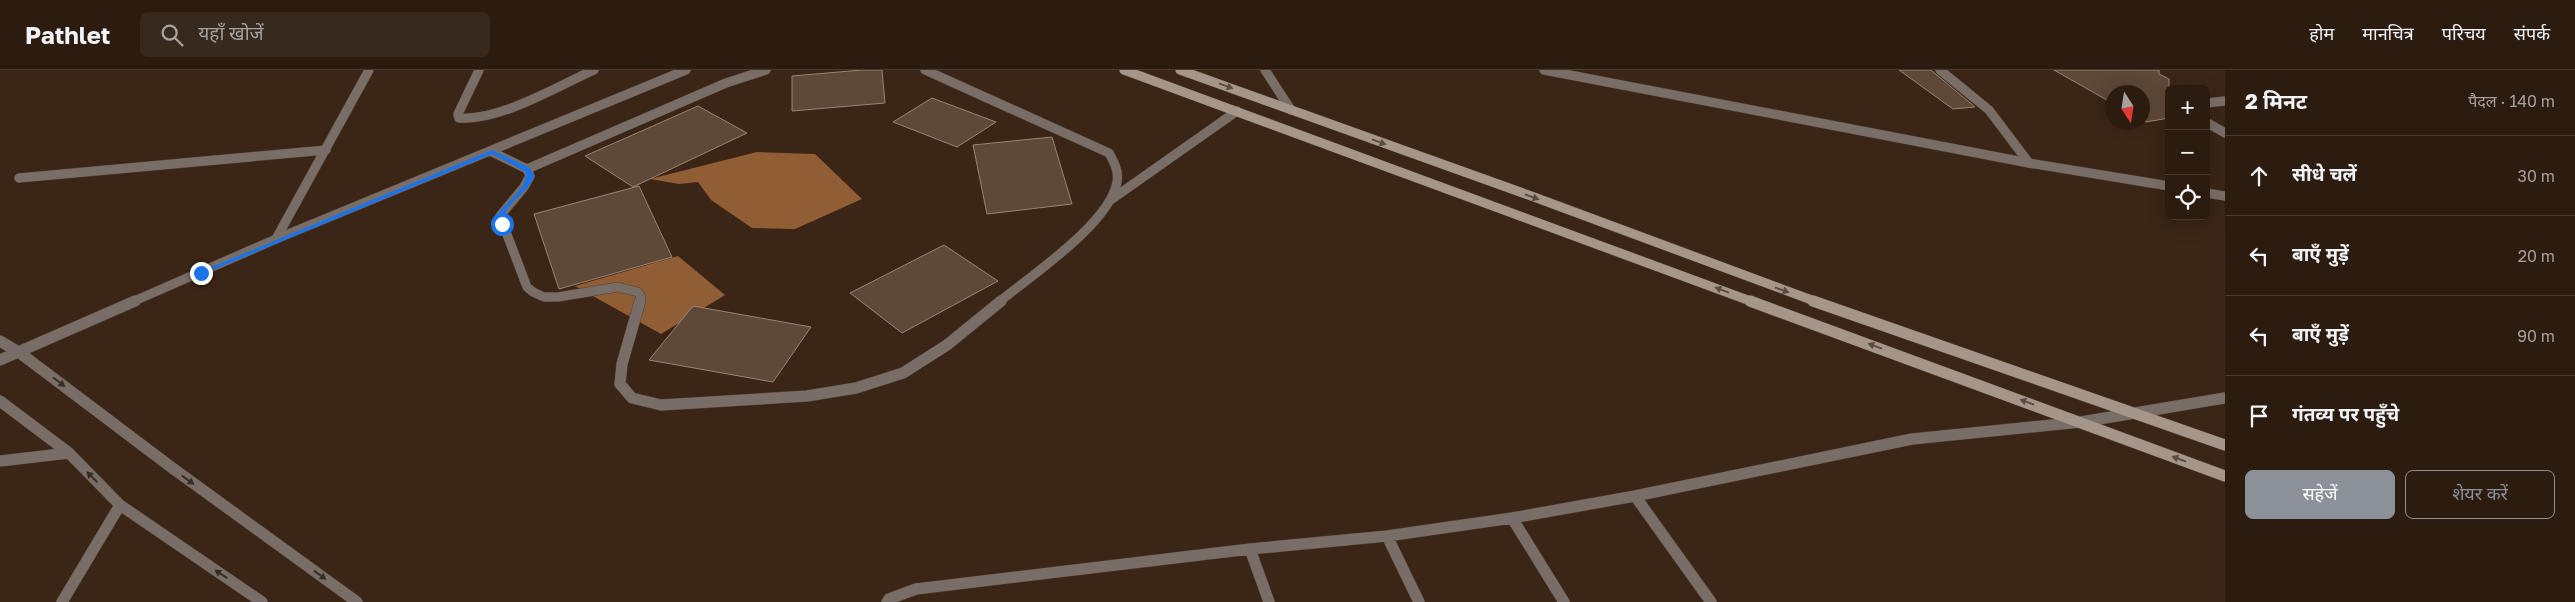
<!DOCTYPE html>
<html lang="hi">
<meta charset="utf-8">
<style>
:root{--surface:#2c1c10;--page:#38291e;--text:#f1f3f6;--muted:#a6a19f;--line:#483a30;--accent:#8c9099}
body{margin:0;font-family:"Golos Text","Noto Sans Devanagari",sans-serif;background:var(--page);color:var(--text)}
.controls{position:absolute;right:15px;top:15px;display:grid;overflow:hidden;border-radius:8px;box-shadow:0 5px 20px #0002}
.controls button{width:45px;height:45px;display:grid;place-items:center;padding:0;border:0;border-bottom:1px solid var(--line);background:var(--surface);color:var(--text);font:25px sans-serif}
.compass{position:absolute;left:2105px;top:15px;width:45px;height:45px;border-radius:50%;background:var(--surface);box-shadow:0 5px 20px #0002;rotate:168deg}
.stop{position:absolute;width:15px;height:15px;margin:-11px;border:4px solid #1a73e8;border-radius:50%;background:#fff}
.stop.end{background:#1a73e8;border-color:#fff;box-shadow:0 1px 5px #0008}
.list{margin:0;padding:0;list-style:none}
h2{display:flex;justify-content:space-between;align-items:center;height:65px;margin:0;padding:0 20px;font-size:21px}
h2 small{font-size:16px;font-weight:400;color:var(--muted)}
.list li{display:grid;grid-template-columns:32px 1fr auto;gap:15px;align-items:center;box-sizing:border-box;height:80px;padding:0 20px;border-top:1px solid var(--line)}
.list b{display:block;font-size:19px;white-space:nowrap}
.list em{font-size:16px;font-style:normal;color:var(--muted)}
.actions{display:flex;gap:10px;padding:15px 20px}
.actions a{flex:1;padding:11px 0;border:1px solid var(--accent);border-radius:8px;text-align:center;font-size:18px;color:var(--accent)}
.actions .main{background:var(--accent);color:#fff}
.icon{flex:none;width:28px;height:28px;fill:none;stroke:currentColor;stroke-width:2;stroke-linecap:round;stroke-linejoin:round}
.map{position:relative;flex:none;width:2225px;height:532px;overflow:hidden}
header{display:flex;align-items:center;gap:30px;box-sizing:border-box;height:70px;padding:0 25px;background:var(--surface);border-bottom:1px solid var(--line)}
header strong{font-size:24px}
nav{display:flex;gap:28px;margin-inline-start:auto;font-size:18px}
.search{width:350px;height:45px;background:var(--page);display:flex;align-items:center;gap:12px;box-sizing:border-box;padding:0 18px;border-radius:8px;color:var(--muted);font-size:19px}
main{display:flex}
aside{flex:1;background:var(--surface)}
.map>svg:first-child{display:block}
.water{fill:#915d34}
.building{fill:#5e4838;stroke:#9c8372}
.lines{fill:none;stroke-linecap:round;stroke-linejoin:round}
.service-casing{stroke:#544032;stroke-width:10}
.minor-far1-casing{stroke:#544032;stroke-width:10}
.minor-casing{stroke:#544032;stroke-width:12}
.tertiary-far1-casing{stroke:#544032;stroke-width:10}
.tertiary-casing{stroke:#544032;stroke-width:12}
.secondary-far1-casing{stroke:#544032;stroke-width:10}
.secondary-casing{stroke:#544032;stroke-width:12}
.service{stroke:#796e67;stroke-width:9}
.minor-far1{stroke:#796e67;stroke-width:9}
.minor{stroke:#796e67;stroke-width:11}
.tertiary-far1{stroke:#796e67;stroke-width:9}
.tertiary{stroke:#796e67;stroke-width:11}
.secondary-far1{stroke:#a69589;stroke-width:9}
.secondary{stroke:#a69589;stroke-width:11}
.oneway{fill:#594c43}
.oneway2{fill:#362d26}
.route{fill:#1a73e8}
</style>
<header>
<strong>Pathlet</strong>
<div class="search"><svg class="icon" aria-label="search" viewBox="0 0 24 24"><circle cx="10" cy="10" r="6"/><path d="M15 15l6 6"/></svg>यहाँ खोजें</div>
<nav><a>होम</a><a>मानचित्र</a><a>परिचय</a><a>संपर्क</a></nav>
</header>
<main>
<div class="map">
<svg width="2225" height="532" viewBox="0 0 2225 532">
<rect width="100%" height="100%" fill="#3a2516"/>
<!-- water -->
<path class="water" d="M757 82 815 84 862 129 795 159 752 158 711 130 698 112 679 114 650 109Z
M678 186 725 225 661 264 575 216Z"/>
<!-- building -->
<path class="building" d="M862 0H882L885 33 792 41V6Z
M1899 0H1931L1975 37 1953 39Z
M2054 0H2159V4L2169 9V48L2146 52 2142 50V22H2112V33Z
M932 28 996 52 957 77 893 52Z
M698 36 747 63 633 117 585 86Z
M1052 67 1072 134 987 144 973 75Z
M639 116 672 187 559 219 534 144Z
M944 175 998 211 902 263 850 223Z
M693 236 811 257 773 312 649 290Z"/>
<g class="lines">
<defs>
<path id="service" d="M1265 0 1291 40
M1940 0 1989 40 2029 93"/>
<path id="minor-far1" d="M479 0 458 44 459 48C500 51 556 17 594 0
M925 0 1109 83C1114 92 1119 101 1117 112 1110 153 1032 205 999 232
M1544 0 2029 93 2169 116
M2206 33 2225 31
M2206 52 2225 63
M492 82 527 99 530 106 524 117 500 146 527 217 533 222 544 227H558L618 217 638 222 641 227 640 232
M527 99 726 13 766 0
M19 108 326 80
M2206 123 2225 126
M1112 129 1237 41
M276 169 369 0"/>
<path id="minor" d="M640 231 622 294 620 314 632 328 661 335 807 326 856 318 903 303 947 275 1001 231
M0 271 20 283 171 397 357 532
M0 331 69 383 120 435 262 532
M0 391 69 383
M1635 426 1711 532
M1512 448 1564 532
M1387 466 1419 532
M1250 479 1269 532
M62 532 120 435
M887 532 889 529 916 519 1250 479 1387 466 1512 448 1635 426 1912 369 2081 352 2225 328"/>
<path id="tertiary-far1" d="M132 232 276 169 686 0"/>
<path id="tertiary" d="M0 290 135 231"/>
<path id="secondary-far1" d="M1124 0 1753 232
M1180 0 1534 127 1817 232"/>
<path id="secondary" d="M1750 231 2225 406
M1813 231 2225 375"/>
</defs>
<!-- service casing -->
<use href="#service" class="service-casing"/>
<!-- minor-far1 casing -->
<use href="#minor-far1" class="minor-far1-casing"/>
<!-- minor casing -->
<use href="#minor" class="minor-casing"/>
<!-- tertiary-far1 casing -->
<use href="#tertiary-far1" class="tertiary-far1-casing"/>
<!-- tertiary casing -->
<use href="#tertiary" class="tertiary-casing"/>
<!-- secondary-far1 casing -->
<use href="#secondary-far1" class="secondary-far1-casing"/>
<!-- secondary casing -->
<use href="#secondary" class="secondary-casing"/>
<!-- service -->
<use href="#service" class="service"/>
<!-- minor-far1 -->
<use href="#minor-far1" class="minor-far1"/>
<!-- minor -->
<use href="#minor" class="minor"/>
<!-- tertiary-far1 -->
<use href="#tertiary-far1" class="tertiary-far1"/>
<!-- tertiary -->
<use href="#tertiary" class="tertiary"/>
<!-- secondary-far1 -->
<use href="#secondary-far1" class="secondary-far1"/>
<!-- secondary -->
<use href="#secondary" class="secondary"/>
</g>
<!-- one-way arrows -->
<defs><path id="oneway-solid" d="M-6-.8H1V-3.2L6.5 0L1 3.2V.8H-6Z" transform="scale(1.25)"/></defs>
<g class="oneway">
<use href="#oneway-solid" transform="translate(1226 16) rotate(20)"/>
<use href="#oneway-solid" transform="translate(1379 72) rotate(20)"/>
<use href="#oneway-solid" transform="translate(1532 127) rotate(20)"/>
<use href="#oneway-solid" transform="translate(1722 220) rotate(-160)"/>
<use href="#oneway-solid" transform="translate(1782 220) rotate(19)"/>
<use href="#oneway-solid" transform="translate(1875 276) rotate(-160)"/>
<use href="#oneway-solid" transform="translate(2027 332) rotate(-160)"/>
<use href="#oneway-solid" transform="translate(2179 389) rotate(-159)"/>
</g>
<g class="oneway2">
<use href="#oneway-solid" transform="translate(59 312) rotate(37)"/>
<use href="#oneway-solid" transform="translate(92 407) rotate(-135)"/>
<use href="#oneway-solid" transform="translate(188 410) rotate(36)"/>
<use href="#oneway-solid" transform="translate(221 504) rotate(-146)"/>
<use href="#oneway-solid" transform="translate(320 505) rotate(36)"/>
</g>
<!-- route -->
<path class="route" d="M492 80 530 98 534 106C529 122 511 129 505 144 504 148 505 152 504 155H499L497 146C504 133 531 116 525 101L492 84 203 204 197 203Z"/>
</svg>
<div class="controls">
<button>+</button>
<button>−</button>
<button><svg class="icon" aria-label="locate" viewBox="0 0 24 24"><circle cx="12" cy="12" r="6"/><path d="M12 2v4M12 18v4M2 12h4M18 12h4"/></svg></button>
</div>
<svg class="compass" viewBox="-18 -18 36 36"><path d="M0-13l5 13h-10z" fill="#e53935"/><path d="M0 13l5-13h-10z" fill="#a6a19f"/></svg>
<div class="stop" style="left:502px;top:154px"></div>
<div class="stop end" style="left:201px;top:203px"></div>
</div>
<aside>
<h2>2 मिनट<small>पैदल · 140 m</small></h2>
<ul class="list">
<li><svg class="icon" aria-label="ahead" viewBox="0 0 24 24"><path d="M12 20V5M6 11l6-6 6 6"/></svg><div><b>सीधे चलें</b></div><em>30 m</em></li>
<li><svg class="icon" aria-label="left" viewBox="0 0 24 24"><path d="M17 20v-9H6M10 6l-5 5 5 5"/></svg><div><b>बाएँ मुड़ें</b></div><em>20 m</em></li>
<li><svg class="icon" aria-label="left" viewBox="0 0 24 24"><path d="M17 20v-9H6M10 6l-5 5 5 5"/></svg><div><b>बाएँ मुड़ें</b></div><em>90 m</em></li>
<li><svg class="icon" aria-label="arrive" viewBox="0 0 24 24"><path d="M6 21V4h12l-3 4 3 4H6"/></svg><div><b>गंतव्य पर पहुँचे</b></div></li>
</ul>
<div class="actions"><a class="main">सहेजें</a><a>शेयर करें</a></div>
</aside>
</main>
